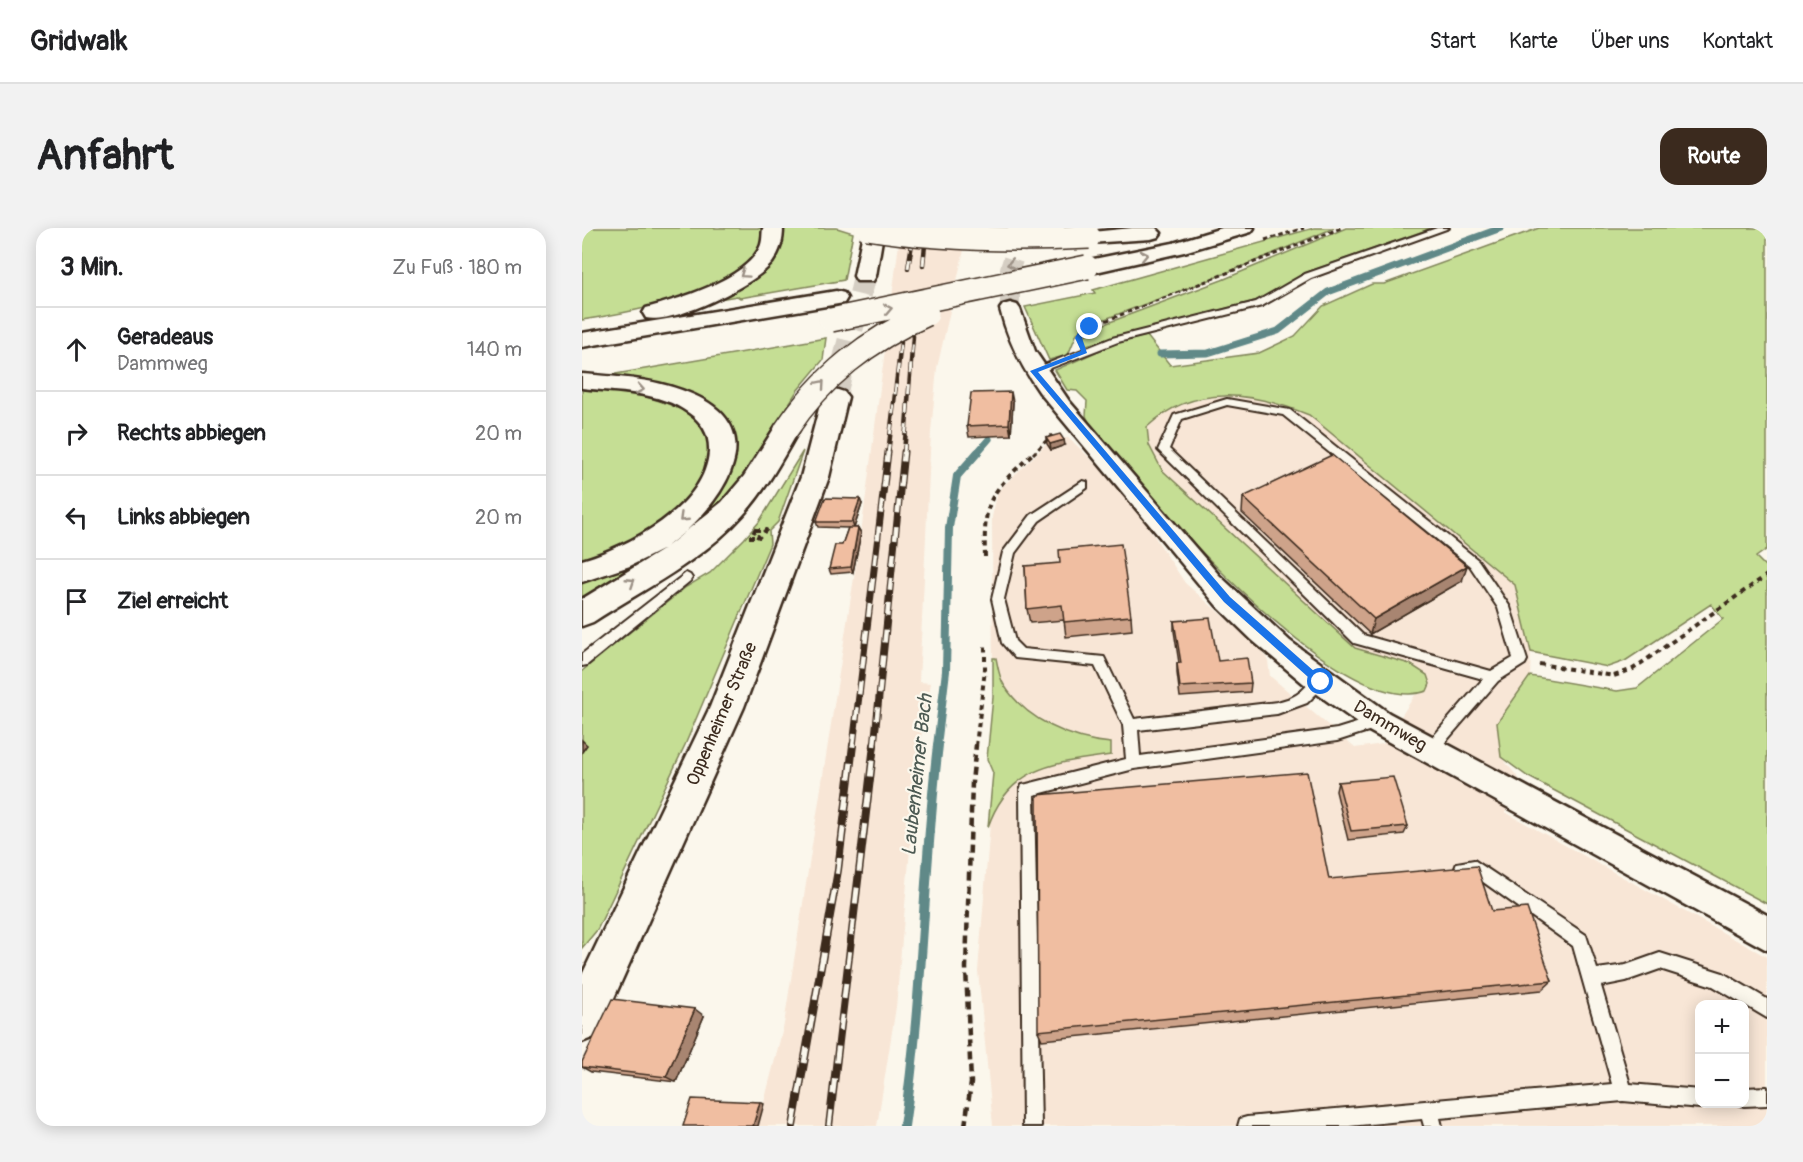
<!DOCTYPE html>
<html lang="de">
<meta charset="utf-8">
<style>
:root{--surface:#fff;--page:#f2f2f2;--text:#202124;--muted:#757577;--line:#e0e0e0;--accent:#3b2a1e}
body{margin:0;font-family:Pangolin,sans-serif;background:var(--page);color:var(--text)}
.controls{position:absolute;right:18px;bottom:18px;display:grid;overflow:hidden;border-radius:12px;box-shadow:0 3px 15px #0003}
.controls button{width:54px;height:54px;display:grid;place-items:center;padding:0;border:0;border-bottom:2px solid var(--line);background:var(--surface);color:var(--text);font:30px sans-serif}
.stop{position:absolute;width:18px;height:18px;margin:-14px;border:4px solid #1a73e8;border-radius:50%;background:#fff}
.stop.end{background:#1a73e8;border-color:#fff;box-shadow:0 2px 6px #0008}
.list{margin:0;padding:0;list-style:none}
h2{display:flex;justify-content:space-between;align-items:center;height:78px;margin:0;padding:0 24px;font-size:26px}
h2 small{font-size:20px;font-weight:400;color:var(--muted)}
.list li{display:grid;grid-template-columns:39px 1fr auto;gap:18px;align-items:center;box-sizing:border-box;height:84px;padding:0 24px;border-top:2px solid var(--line)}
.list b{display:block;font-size:22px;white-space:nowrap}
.list p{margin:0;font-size:20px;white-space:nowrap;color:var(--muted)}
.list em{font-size:20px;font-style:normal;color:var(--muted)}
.icon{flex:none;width:33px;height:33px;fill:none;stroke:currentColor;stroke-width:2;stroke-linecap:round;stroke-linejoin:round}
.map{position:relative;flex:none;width:1185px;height:898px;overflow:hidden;border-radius:18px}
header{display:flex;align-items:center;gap:36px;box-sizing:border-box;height:84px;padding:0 30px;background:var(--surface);border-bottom:2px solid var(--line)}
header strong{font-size:28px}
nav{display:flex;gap:33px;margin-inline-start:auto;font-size:21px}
.intro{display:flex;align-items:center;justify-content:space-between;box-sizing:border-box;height:144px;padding:0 36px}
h1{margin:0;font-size:42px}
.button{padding:15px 27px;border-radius:18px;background:var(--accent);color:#fff;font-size:21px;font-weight:700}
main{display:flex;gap:36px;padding:0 36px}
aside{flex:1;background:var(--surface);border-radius:18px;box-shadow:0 3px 15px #0003}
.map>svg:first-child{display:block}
.built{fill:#f8e6d6;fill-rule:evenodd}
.green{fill:#c5de94;stroke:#808459;stroke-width:1.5}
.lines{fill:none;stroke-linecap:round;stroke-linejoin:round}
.stream-far2{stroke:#608988;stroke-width:7}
.stream-far1{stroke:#608988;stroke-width:8}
.stream{stroke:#608988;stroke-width:10}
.minor-tunnel{stroke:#d5cec3;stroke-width:20;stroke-dasharray:20 10;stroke-linecap:butt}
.secondary-tunnel{stroke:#d5cec3;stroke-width:23;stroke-dasharray:23 12;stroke-linecap:butt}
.service-casing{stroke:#3b2a1e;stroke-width:4}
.minor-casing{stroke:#3b2a1e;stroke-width:5}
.secondary-casing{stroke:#3b2a1e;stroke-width:5}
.motorway-casing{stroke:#3b2a1e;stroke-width:5}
.path-far2{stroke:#3b2a1e;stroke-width:3;stroke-dasharray:4.5 3;stroke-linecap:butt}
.path-far1{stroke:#3b2a1e;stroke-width:4;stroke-dasharray:5 4.5;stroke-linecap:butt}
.path{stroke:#3b2a1e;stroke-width:4.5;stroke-dasharray:8 5;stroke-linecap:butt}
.service{fill:#fbf7ec;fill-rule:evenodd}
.minor{fill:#fbf7ec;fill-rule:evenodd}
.secondary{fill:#fbf7ec;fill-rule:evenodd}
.motorway{fill:#fbf7ec;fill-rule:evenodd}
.rail-far2-casing{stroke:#3b2a1e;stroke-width:4.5}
.rail-far1-casing{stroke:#3b2a1e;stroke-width:7}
.rail-casing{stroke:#3b2a1e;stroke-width:8}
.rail-far2{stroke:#fbf7ec;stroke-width:3;stroke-dasharray:10;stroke-linecap:butt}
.rail-far1{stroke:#fbf7ec;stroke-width:4.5;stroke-dasharray:13;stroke-linecap:butt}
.rail{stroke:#fbf7ec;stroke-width:5;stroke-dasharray:16;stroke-linecap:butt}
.motorway-bridge-casing{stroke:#3b2a1e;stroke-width:26;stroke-linecap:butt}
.path-bridge{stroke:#3b2a1e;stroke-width:4;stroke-dasharray:5 4.5;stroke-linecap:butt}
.motorway-bridge{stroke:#fbf7ec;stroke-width:23}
.wall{fill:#cea38a;stroke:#3b2a1e;stroke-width:1.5}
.shaded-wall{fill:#a88571;stroke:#3b2a1e;stroke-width:1.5}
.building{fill:#f0bea1;stroke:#3b2a1e;stroke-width:1.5}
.oneway{stroke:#9b9085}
.route{fill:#1a73e8}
.labels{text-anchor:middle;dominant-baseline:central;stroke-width:4.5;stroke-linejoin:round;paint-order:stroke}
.street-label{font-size:18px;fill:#3b2a1e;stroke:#fbf7ec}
.water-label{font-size:20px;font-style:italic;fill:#4d5a53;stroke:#fbf7ec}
</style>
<header>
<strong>Gridwalk</strong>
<nav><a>Start</a><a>Karte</a><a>Über uns</a><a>Kontakt</a></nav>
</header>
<div class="intro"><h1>Anfahrt</h1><a class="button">Route</a></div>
<main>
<aside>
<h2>3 Min.<small>Zu Fuß · 180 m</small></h2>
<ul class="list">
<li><svg class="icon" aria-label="ahead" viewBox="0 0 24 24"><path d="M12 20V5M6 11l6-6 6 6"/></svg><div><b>Geradeaus</b><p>Dammweg</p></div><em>140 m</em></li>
<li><svg class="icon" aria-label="right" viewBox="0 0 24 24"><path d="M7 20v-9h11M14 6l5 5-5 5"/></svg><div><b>Rechts abbiegen</b></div><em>20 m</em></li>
<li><svg class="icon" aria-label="left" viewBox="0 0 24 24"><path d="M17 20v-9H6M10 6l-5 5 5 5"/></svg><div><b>Links abbiegen</b></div><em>20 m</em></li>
<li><svg class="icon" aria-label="arrive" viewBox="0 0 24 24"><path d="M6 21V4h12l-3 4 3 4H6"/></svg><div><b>Ziel erreicht</b></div></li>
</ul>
</aside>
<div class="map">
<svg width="1185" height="898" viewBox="0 0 1185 898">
<rect width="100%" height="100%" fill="#fbf7ec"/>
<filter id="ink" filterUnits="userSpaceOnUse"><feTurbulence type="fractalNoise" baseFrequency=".0167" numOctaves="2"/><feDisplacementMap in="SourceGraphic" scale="12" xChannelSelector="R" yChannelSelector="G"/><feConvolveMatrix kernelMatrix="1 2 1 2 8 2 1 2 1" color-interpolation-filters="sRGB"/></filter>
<g filter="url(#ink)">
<!-- built -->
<path class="built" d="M319 0H387L355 140 349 204 337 454 349 455 337 520 314 779 295 898H176L202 796 279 305Z
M663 167 695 174 727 187 933 357 949 424 948 448 915 495 919 529 939 553 923 584 1185 729V898H411L396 743 411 559V545L405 531 411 469 410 289 416 263 471 210H487L544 265 603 355 680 422 686 433 688 448 773 520 801 516 833 467 845 463 828 436 773 420 580 242 567 217 565 199 580 185 608 174 636 168ZM1118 776H1162V876H1118Z"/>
<!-- green -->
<path class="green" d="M0 0H183C187 62 45 85 0 92Z
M202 0H255L271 5 262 52 158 70 155 68 131 72 195 26 200 17Z
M732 0H752L625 53 507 97 495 105 486 127 467 132 443 79 513 65 511 62Z
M764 0H850L723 45 684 70 504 117 502 108 512 100 640 52Z
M957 0H1185V321L1174 329 1185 340V676L945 548 919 529 915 495 948 448 1035 463 1055 460 1141 391 1129 376 1043 433 1026 439 949 424 933 357 727 187C673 165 612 154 565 199L567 217 580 242 773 420 828 436 845 447 848 456 845 463C758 494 570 271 515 209L504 188 505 173 495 163 485 162 473 142 539 113 565 108 588 137 677 125 713 108 741 78 790 56H802Z
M244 110 241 132 215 163 155 259 138 279 103 309 0 376V352C31 337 72 322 100 303 107 298 113 290 120 284 153 250 171 208 125 175L16 149Z
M0 162C37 163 110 169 127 210 129 215 127 223 127 228 126 245 115 264 103 276 75 305 36 319 0 334Z
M221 223 196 294 187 303 188 316 103 517 15 702 0 720V524L5 517 0 516V443L104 359 128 345 162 311 177 294Z
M411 430H414C416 439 417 449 422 457 444 492 490 512 529 515V527C472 535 427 538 406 599L411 545 405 531 411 469Z"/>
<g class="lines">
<!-- stream-far2 -->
<path class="stream-far2" d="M578 126 626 125 696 103 746 64 919 0
M394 226 407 211"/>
<!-- stream-far1 -->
<path class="stream-far1" d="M355 518 364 443 367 300 375 248 396 224"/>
<!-- stream -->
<path class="stream" d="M322 898C341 772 341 643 356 517"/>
<!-- minor-tunnel -->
<path class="minor-tunnel" d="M428 81V41L440 3"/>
<!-- secondary-tunnel -->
<path class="secondary-tunnel" d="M253 169 283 48"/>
<defs>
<path id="service" d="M855 0H867L729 50 680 78 536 114 456 145H448L447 143 530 110 674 74 723 46Z
M645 171 708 182 896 332 928 379 945 432 943 436 916 453 853 526 848 528 843 526 841 522 843 518 901 451 772 415 576 222 592 187ZM645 177 701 187 888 338 916 380 931 430 909 443 781 407 587 221 600 191Z
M501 253 505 254V260L457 293 433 325 422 371 433 413 441 421 522 429 552 491 695 474C701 472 708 471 714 467 724 462 731 446 744 450L746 454 725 475 695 486 556 502 558 528 755 501 797 488 802 490 804 494 802 498 755 513 552 541 452 567 459 898H441L438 562 440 557 445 556 544 531 541 497 513 438 433 430 420 415 410 371 421 324 449 287Z
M104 345 108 347 110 350 108 353 5 437 0 438V426Z
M892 632 1004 707 1015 741 1044 737 1078 725 1141 745 1185 771V790L1131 758 1078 741 1044 753 1019 758 1048 856 1118 862V876H1125L1124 877 1118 880 1041 873 858 890 860 898H842L840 891 767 898H656L658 891 665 889 1030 856 991 718 890 646 875 645 873 640 875 635Z
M1185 859V877L1162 878 1156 876H1162V860Z"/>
<path id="minor" d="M428 75 435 77 438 81 453 123 487 173 637 347 708 413 807 485 1185 687V722L787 503 727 460 670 412 635 378 458 165C439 138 426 113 418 81L421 77Z"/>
<path id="secondary" d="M282 0H302L294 48 291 53H275L272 48Z
M253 161 262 164 266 169 247 249 162 479 15 808 0 814V747L128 479 219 249 240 169 244 164Z"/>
<path id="motorway" d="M181 0H201C201 14 198 23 190 35 172 57 91 97 64 90L61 85 64 80C97 71 163 52 178 19 181 13 180 6 181 0Z
M550 0H574L579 5 576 9 569 11 507 15 500 13 497 9 500 5Z
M640 0H672L669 4 602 24 505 46 497 44 494 39 497 34 591 15Z
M254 63 262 65 265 70 262 75 0 119V105Z
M0 146C37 149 78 151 112 167 197 205 133 284 84 319L140 274 162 248 195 196 204 194 213 196 217 202C200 231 184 262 161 287 120 333 62 361 11 394L0 398V371L82 321 48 338 0 354V332C46 319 123 279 127 224 128 207 121 195 107 185 78 163 34 164 0 160Z"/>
</defs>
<!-- service casing -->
<use href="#service" class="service-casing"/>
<!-- minor casing -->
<use href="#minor" class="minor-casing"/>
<!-- secondary casing -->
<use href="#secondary" class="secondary-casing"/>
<!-- motorway casing -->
<use href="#motorway" class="motorway-casing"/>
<!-- path-far2 -->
<path class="path-far2" d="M683 12 722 0
M498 107 508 99 759 0
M451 226 472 205"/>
<!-- path-far1 -->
<path class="path-far1" d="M403 329C401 267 410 265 452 224
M957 436 1032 448 1051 441 1185 347
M394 518 403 441V414"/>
<!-- path -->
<path class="path" d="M383 898 389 855 384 740 390 554 394 517"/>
<!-- service -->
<use href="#service" class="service"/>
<!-- minor -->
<use href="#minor" class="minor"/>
<!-- secondary -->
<use href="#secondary" class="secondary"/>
<!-- motorway -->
<use href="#motorway" class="motorway"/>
<defs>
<path id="rail-far2" d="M341 37 343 17
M326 40 330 16
M306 226 319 114
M322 226 331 108"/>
<path id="rail-far1" d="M271 518 306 224
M292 518 322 224"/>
<path id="rail" d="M211 898 256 642 271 517
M247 898 292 517"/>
</defs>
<!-- rail-far2 casing -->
<use href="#rail-far2" class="rail-far2-casing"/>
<!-- rail-far1 casing -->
<use href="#rail-far1" class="rail-far1-casing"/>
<!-- rail casing -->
<use href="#rail" class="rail-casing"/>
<!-- rail-far2 -->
<use href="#rail-far2" class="rail-far2"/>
<!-- rail-far1 -->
<use href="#rail-far1" class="rail-far1"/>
<!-- rail -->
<use href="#rail" class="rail"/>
<defs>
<path id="motorway-bridge" d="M285 0C359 12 432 13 507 9
M249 92 505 39
M204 202C240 148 286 112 345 86"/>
</defs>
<!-- motorway-bridge casing -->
<use href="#motorway-bridge" class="motorway-bridge-casing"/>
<!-- path-bridge -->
<path class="path-bridge" d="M173 302H184L177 309 171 306Z
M167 309H176"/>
<!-- motorway-bridge -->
<use href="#motorway-bridge" class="motorway-bridge"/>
</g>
<!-- wall -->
<path class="wall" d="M431 174 429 207 387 209 385 198Z
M464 210 483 217 469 222 465 216Z
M661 269 880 353 788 406 660 285Z
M280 276 272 300H276L279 305 271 344 249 346 247 341 260 317 266 300 236 299 234 294Z
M443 338 549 388 550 402 484 409 482 392 448 395 445 381Z
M592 393 636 433 669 455 668 464 598 469 595 445V435H597L592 403Z
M756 554 826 598 822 606 766 612 754 563Z
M747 651 910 683 970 753 960 762 460 812 456 803Z
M122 788 94 854 9 844 0 839V834Z"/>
<!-- shaded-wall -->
<path class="shaded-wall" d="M429 164 431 174 429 207 427 196Z
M482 212 483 217 469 222 468 216Z
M278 271 280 276 272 300 270 294Z
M276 300 279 305 271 344 269 339Z
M885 338 880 353 788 406 792 391Z
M0 512 5 517 0 524Z
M113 781 122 788 94 854 84 849Z
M178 874 182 876 176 898H171Z"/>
<!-- building -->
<path class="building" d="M429 164 427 196 385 198 389 165Z
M478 206 482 212 468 216 464 210Z
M750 227 885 338 792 391 661 269Z
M243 270 278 271 270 294H234Z
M266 300H276L269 339 247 341 253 317H260Z
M539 316 549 388 482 394 480 377 445 381 443 338 478 335 477 322Z
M628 390 636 433 665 430 669 455 598 459 595 435H599L592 393Z
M725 544 747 651 895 638 910 683 945 680 970 753 456 803 455 567Z
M811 549 826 598 769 603 756 554Z
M30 771 113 781 84 849 0 839V834Z
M110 871 178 874 171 898H101Z"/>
<!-- one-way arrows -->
<defs><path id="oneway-chevron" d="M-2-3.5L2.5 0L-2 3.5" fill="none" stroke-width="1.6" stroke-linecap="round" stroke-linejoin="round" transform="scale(1.5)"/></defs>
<g class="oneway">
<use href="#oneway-chevron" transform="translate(562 27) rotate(-12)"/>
<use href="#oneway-chevron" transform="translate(429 36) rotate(168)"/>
<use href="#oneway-chevron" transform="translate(162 46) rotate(145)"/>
<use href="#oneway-chevron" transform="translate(306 81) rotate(-11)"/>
<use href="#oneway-chevron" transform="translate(239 156) rotate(-49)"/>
<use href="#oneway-chevron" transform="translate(58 161) rotate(10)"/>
<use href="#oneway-chevron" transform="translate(101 290) rotate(136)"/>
<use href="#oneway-chevron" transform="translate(49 354) rotate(-33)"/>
</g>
</g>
<!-- route -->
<path class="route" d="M508 97 511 99 500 110 505 125 456 144 648 369 742 452V457H735L642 374 448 143 499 123 493 110 498 101Z"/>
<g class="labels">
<!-- street labels -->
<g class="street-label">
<text transform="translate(140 486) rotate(-67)">Oppenheimer Straße</text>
<text transform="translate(808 498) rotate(31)">Dammweg</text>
</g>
<!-- water labels -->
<g class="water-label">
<text transform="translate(335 547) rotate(-84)">Laubenheimer Bach</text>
</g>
</g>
</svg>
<div class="controls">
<button>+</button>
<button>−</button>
</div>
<div class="stop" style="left:739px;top:454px"></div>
<div class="stop end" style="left:508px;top:99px"></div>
</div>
</main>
